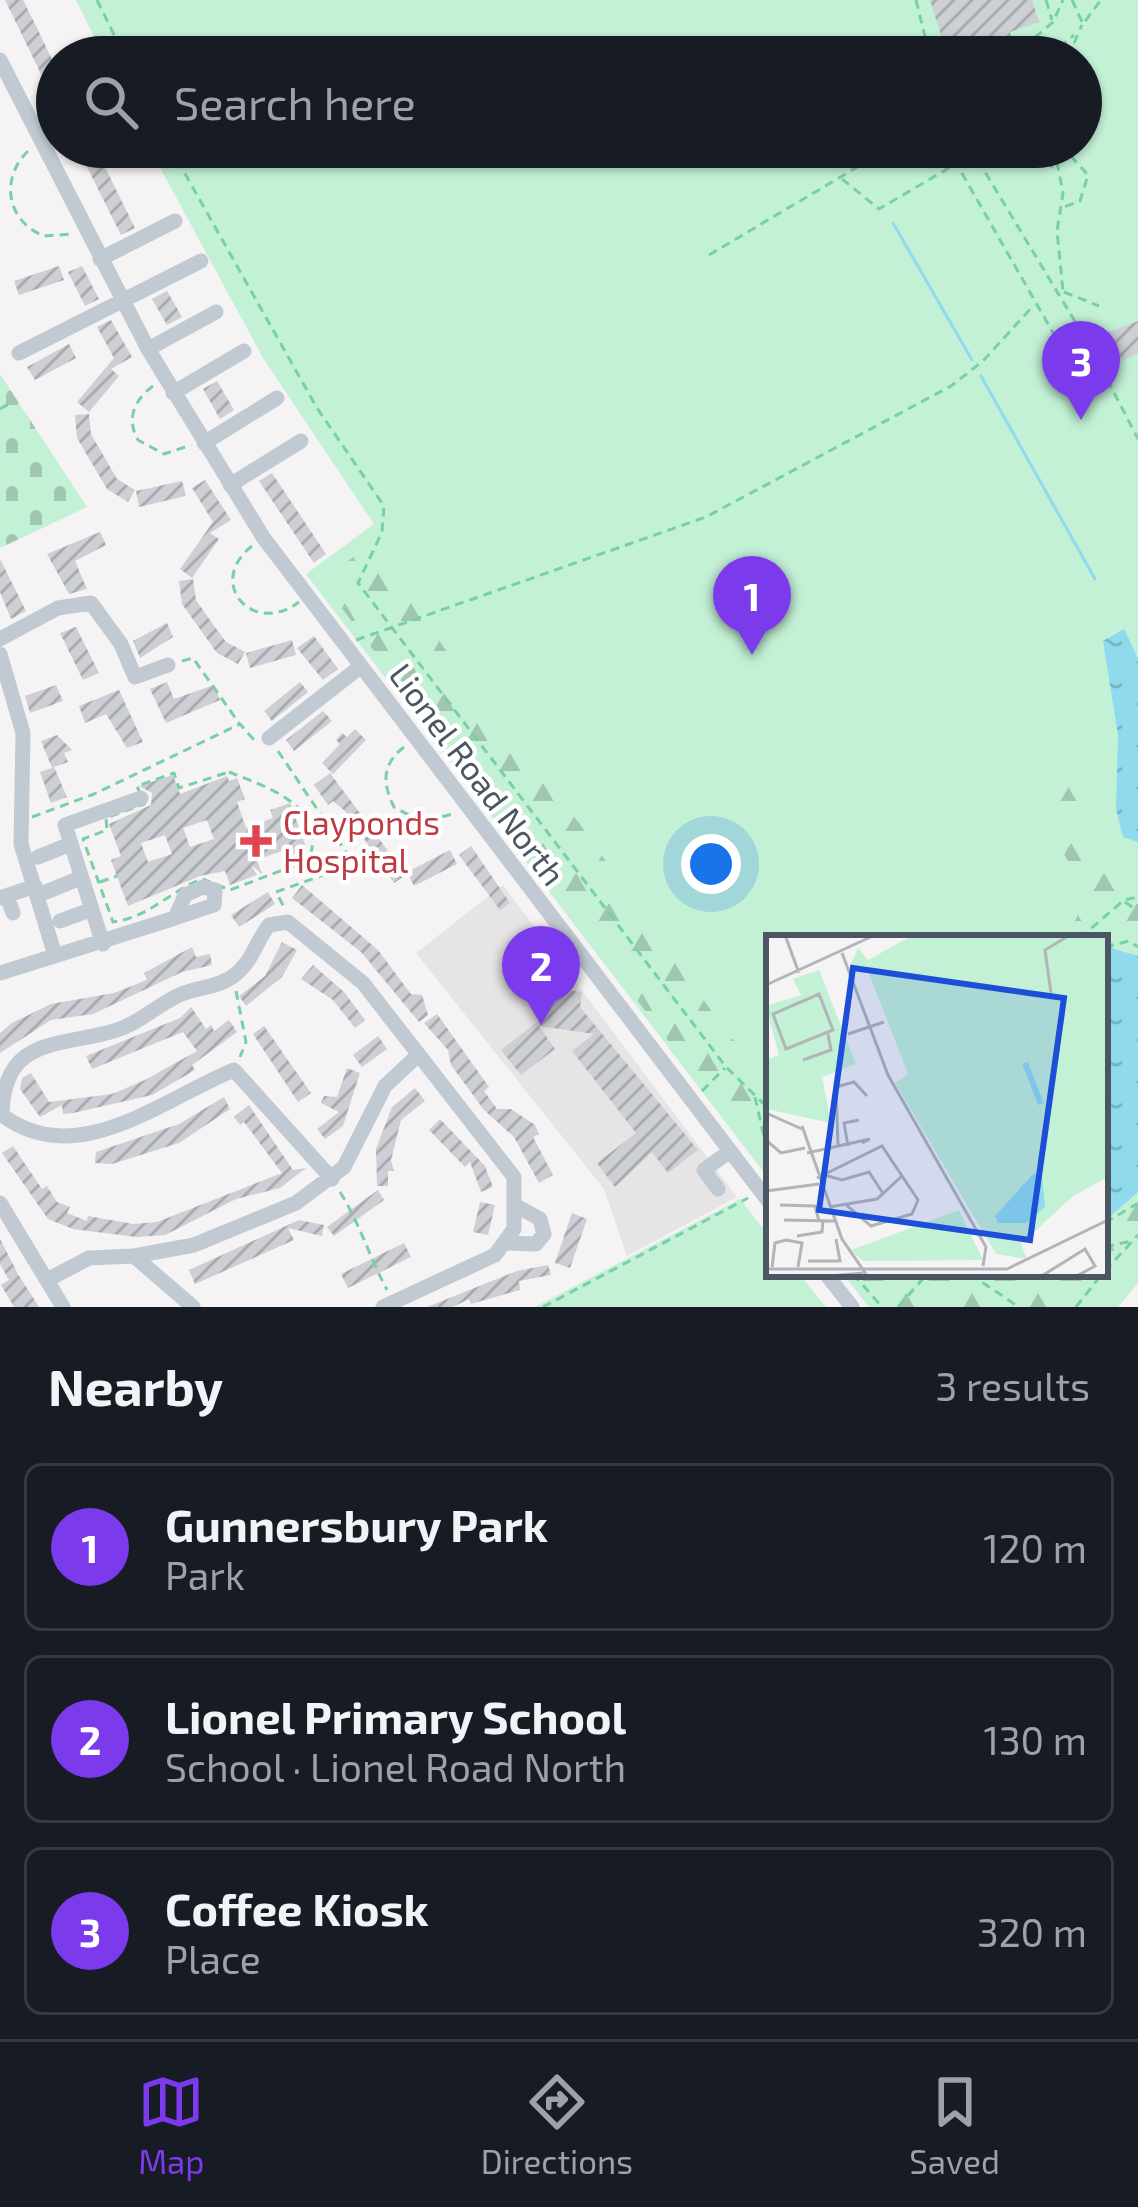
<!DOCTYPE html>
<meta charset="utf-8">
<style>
:root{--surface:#171b24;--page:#242831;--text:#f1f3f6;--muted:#9ea1a6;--line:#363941;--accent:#7c3aed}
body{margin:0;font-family:"Exo 2",sans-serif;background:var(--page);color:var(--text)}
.you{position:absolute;left:711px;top:864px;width:42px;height:42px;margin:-30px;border:9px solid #fff;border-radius:50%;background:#1a73e8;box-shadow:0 0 0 18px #1a73e833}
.badge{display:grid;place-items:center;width:78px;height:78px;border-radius:50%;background:var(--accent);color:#fff;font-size:39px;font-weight:700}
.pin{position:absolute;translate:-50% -99px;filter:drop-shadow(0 3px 6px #0008)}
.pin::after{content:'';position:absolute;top:63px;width:42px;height:36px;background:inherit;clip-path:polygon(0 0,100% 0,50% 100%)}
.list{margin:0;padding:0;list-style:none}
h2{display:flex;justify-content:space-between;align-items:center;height:156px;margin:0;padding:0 48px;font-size:51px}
h2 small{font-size:39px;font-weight:400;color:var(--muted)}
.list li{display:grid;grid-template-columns:78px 1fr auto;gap:36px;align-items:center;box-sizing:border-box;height:168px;margin:0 24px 24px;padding:0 24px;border:3px solid var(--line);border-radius:18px}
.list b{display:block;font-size:45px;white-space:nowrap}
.list p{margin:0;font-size:39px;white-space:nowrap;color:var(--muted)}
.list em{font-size:39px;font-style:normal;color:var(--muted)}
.icon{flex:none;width:66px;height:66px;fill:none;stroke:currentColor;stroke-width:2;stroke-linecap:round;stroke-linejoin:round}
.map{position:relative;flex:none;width:1138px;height:1307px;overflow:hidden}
.search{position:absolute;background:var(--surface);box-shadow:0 3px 9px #0004;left:36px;right:36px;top:36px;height:132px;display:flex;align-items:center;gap:30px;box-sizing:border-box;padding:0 42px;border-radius:66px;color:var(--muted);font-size:45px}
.sheet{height:732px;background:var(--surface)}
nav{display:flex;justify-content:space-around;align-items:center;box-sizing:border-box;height:168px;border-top:3px solid var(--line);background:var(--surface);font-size:33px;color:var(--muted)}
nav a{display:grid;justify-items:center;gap:6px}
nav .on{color:var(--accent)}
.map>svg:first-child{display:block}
.education{fill:#e6e4e5}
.green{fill:#c3f1d5}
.forest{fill:url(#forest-firs)}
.cemetery{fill:url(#cemetery-stones)}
.water{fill:url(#water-ripples)}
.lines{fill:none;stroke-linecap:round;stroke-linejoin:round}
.stream{stroke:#90daee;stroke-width:3}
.building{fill:url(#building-hatch);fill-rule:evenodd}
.path{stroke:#7ad0a6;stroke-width:3;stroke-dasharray:9 6;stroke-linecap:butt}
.minor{stroke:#c1cad2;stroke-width:15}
.health-dot{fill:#e0444e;stroke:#fff;stroke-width:4.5}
.labels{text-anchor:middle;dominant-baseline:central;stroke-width:9;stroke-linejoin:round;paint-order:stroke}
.street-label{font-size:33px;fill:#4a5661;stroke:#fff}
.health-label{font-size:33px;fill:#be3a42;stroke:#fff;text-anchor:start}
.inset-river{fill:none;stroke:#90daee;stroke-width:6}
.inset-road{fill:none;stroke:#b1b4b9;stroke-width:3}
.view{fill:#1d4ed8;fill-opacity:0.15;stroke:#1d4ed8;stroke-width:6}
.inset-edge{fill:none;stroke:#4a5661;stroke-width:6}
</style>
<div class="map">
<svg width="1138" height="1307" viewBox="0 0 1138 1307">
<defs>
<pattern id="forest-firs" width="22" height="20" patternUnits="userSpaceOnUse" patternTransform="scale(3)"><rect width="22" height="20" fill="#c3f1d5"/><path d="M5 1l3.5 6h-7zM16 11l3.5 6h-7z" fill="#a0c6b0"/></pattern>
<pattern id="cemetery-stones" width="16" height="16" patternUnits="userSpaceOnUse" patternTransform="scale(3)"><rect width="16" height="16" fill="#c3f1d5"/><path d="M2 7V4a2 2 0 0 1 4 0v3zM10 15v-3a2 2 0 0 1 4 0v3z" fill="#a0c6b0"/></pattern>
<pattern id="water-ripples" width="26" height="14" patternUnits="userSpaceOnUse" patternTransform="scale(3)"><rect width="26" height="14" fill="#90daee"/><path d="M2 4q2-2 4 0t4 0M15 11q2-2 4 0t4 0" fill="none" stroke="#78b4c4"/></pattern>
<pattern id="building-hatch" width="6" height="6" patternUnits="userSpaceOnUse" patternTransform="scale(3)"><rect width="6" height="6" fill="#cdcfd5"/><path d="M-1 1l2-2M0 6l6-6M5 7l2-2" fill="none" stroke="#a8abb0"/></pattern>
</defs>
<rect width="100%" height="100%" fill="#f5f3f3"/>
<!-- education -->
<path class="education" d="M503 885 737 1197 627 1256 604 1189 416 953Z"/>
<!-- green -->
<path class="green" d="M76 0H1138V1283L1118 1307H869L843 1274H1105V938H769V1179L306 574 374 524 263 358 149 147H1081V57H104Z
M740 1199 769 1236V1274H799L826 1307H535Z"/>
<!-- forest -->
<path class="forest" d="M372 542 490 715 579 823 727 1033 769 1076V1175L322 582Z
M1058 769 1127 888 1138 883V956L1111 948 1105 954V938H1066L1087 897 1028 787Z
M1138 1192V1248L1079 1307H869L844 1274H1105V1221Z"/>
<!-- cemetery -->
<path class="cemetery" d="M0 374 87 507 0 548Z"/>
<!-- water -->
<path class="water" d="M1124 629 1138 658V842L1123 837 1116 809 1118 735 1103 641Z
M1111 948 1138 956V1192L1105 1221V954Z"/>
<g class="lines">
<!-- stream -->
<path class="stream" d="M893 223 972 360
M981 376 1095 579"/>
</g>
<!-- building -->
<path class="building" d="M5 0H23L37 28 57 70V107Z
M930 0H1032L1039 22 1010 32 1014 45 996 57H948Z
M77 147H95L135 228 121 235Z
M59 266 64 280 19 295 14 281Z
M82 266 99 299 85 306 68 272Z
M167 291 182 317 167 325 152 299Z
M111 320 132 357 111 369 119 376 89 412 77 402 114 358 97 327Z
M1138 321V353L1111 366 1096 337Z
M69 344 76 358 35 380 27 367Z
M217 381 234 410 220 419 203 389Z
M89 414 91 434 117 479 135 490 128 502 107 489 77 438 75 415Z
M272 473 326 554 314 563 259 481Z
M205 480 231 520 210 533 219 539 192 578 180 569 213 522 192 488Z
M182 481 186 496 139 507 136 491Z
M100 532 106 545 75 561 87 589 69 594 47 554Z
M0 559 26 611 11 619 0 592Z
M193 579 196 600 207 616 226 642 245 652 238 664 217 653 182 604 179 581Z
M167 623 173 637 140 658 133 641Z
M76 627 99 673 83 680 60 633Z
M314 636 338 669 323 680 297 648Z
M292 640 296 655 250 668 246 653Z
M167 682 174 699 214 685 220 700 166 723 150 689Z
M300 682 308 692 272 721 264 711Z
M56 685 63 701 30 713 25 696Z
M119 690 143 742 127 748 106 714 85 723 79 706Z
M323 711 332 721 294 751 286 740Z
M355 729 366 740 333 774 322 763 340 744 336 740 342 733 347 737Z
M57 735 72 750 64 753 68 762 54 767 67 797 51 803 40 772 52 768 41 741Z
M330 773 406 875 394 883 346 812 333 801 328 805 314 785Z
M173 775 180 794 227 776 229 781 237 778 245 799 237 802 246 828 273 818 270 810 290 803 307 850 287 858 284 850 257 860 262 874 251 865 257 875 230 885 225 871 200 876 128 906 111 860 121 856 109 824 151 805 152 793 139 786ZM207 820 214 839 190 847 183 828ZM165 835 172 854 148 862 141 843Z
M471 846 510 903 500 910 459 855Z
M450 850 457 864 414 886 407 872Z
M302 885 378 950 411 994 422 995 428 1015 419 1022 361 952 292 898Z
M268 892 275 904 239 927 231 915Z
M282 942 297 950 282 977 246 1006 239 996 265 976Z
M192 947 196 957 210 954 212 965 182 972 93 1014 51 1020 0 1053V1033L12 1023 51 1004 114 993 147 980 144 973Z
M313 965 344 992 365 1020 355 1028 333 1000 301 979Z
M555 988 582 992 580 1007 698 1150 668 1173 652 1152 615 1187 597 1163 636 1133 572 1051 594 1034 539 1026 555 1049 521 1075 501 1050 542 1018 533 1006 548 995 553 1002Z
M191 1007 206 1029 211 1025 214 1031 229 1020 237 1032 192 1065 195 1070 152 1095 73 1113 63 1114 62 1105 40 1117 20 1089 22 1078 31 1073 49 1102 112 1094 145 1080 197 1051 183 1032 92 1069 86 1056 180 1018Z
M437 1014 489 1087 484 1091 497 1109H511L535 1125 539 1134 533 1137 553 1175 539 1183 514 1137 484 1110 451 1065 448 1050 424 1023Z
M264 1026 311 1093 298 1102 253 1034Z
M378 1036 387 1049 362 1067 353 1055Z
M347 1068 360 1073 357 1082 343 1126 325 1139 317 1129 339 1112 321 1103 324 1096 337 1097Z
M415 1088 425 1101 401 1120 391 1160 394 1171H388V1186H377L376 1149 392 1107Z
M224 1097 230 1109 179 1143 112 1164 95 1163 96 1152 179 1124Z
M249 1105 293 1170 306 1168 280 1188 236 1199 165 1235 136 1237 73 1229 48 1219 2 1153 13 1146 42 1189 47 1186 57 1202 70 1207 67 1213 87 1221 88 1216 133 1224 157 1222 282 1173 244 1122 240 1125 234 1117Z
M440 1119 485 1166 493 1187 481 1192 470 1162 465 1167 429 1130Z
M378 1190 384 1200 334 1236 327 1227Z
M480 1202 495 1205 488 1235 473 1232Z
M572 1213 587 1219 570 1268 555 1263Z
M299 1220 324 1225 322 1236 288 1228 294 1240 195 1284 189 1270Z
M0 1239 18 1274 39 1307H14L1 1285 9 1280 0 1264Z
M404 1243 411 1257 348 1288 341 1274Z
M548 1265 551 1275 519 1281 520 1290 471 1304 469 1299 453 1307H427L517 1271Z"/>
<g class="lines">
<!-- path -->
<path class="path" d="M97 0 125 57
M916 0 930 57
M1046 0 1052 20
M1072 0 1083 24 1101 0
M1012 57 1053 22 1063 0
M1048 57 1074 35
M1068 57 1082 25
M170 147 317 408 384 506 382 532 358 583 726 1067 769 1109
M947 147 1072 366 1085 367 1091 348
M970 147 1091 348 1138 439
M1054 147 1063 193 1057 231 1063 291 1056 293
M973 149 1037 156 1054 168
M28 151C0 178 6 221 44 236L73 234
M1030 154 1047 147
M1056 155H1070L1088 175 1080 201 1064 207
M842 179 879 209 954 165
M709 255 891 147
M1064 292 1099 306
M153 386C134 400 126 419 138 440L164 454 191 445
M0 409 12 402
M252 546C205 583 253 637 299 602
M356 640 706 517 951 386 983 361 1034 305
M182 661 193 658 239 723
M404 747C382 764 382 783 394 807L422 822 453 814
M278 751 354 864 276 892 284 907
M229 772C269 788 328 806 309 860L230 890 202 879C170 891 150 917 113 922L83 839 107 830 106 818 144 804 137 786 174 773 179 788Z
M32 817 94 794 240 724 254 740
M100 882 117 876
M1125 902 1138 911
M1080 938 1124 900 1138 897
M1105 947 1129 941 1138 947
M236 991 246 1042 240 1057
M702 1091 725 1068
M755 1097 769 1159
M340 1192C360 1224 369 1256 387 1290
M1105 1223 1138 1203
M1105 1247 1131 1241
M1105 1271 1138 1235
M853 1274 882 1307
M970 1274 1019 1307
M543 1307 748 1198
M898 1307 927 1274
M1076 1307 1102 1274"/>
<!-- minor -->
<path class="minor" d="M0 60 148 349 263 537 769 1202
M100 259 175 221
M148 349 216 312
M19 353 201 261
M173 393 244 351
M204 443 277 398
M230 485 301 441
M0 639 58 608 91 603 121 644 135 677 168 665
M0 654 23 733 21 844 54 952
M269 738 360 667
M38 857 68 845
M46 892 78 879
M7 896 13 913
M0 898 35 886
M60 921 90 910
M103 944 65 825 141 798
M0 973 175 918 185 895 203 887 215 890 214 905 175 918
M2 1115C3 1037 58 1047 114 1031 138 1024 156 1006 179 995 197 987 216 988 232 977 253 962 255 943 269 925L288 922 363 983 514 1177V1229L495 1255 383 1307
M2 1115C77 1172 164 1098 234 1070L332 1179
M718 1189 704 1170 730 1151
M0 1203 63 1307
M506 1243 536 1244 544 1234 540 1219 518 1207
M134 1256 193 1307
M826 1274 852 1307
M47 1280 89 1258 134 1256 194 1245 296 1203 344 1167 385 1086 416 1057"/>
</g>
<!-- markers -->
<path class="health-dot" d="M250 823h12v12h12v12h-12v12h-12v-12h-12v-12h12z"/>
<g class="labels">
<!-- street labels -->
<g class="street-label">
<text transform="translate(478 774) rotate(53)">Lionel Road North</text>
</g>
<!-- health labels -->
<g class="health-label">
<text x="283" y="822">Clayponds<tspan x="283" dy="38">Hospital</tspan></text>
</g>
</g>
<!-- overview -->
<g transform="translate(766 935)">
<rect width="342" height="342" fill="#f5f3f3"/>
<path d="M147 0H342V242L307 261 255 309 261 324 230 319 129 148 142 139 100 31H84L92 13 102 25ZM193 275 217 325 97 326 85 315Z" fill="#c3f1d5"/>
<path d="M142 143 202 253 241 250 258 238 263 203 273 227 291 219 292 192 299 189 329 230 342 224V240L297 263 244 314H227L132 149ZM261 243 280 258 270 282 236 272Z" fill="#c3f1d5" fill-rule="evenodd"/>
<path d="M53 35 90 129 56 142 65 188 0 174V125L13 120 0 71 35 60 27 44Z" fill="#c3f1d5"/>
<path d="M268 238 276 241 279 272 260 288H232L229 281Z" fill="#90daee"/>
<path class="inset-river" d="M259 128 275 169"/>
<path class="inset-road" d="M19 0 33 38M76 18 122 140 220 312 217 331M0 50 109 0M285 58 279 15 304 0M53 59 67 95 20 114 7 79ZM82 99 118 87M37 125 65 115 62 99M0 178 36 194M36 191 76 304 102 342M0 205 15 218 39 213M72 211 70 152 88 147 101 161M82 211 78 188 93 185M41 218 104 204 96 208M58 240 76 245 103 237 118 260M51 243 116 211 152 265 146 279 105 291 79 269M0 256 53 249M14 270 49 271 53 286M63 272 111 264 137 240M18 285 69 286M31 301 56 297 57 286M42 326H74L70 304M6 332 9 308 20 305 36 308 32 332M0 334H241L342 285M53 342 97 338M274 342 319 314 329 331 309 342"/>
<path class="view" d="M87 33 298 63 264 305 53 275Z"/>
<rect width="342" height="342" class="inset-edge"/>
</g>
</svg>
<div class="you"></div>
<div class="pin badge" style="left:752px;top:655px">1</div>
<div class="pin badge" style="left:541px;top:1025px">2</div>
<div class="pin badge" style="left:1081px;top:420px">3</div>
<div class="search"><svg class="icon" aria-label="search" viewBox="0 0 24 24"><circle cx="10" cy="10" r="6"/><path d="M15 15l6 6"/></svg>Search here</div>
</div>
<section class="sheet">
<h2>Nearby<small>3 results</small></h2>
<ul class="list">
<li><span class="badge">1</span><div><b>Gunnersbury Park</b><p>Park</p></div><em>120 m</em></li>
<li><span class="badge">2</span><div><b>Lionel Primary School</b><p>School · Lionel Road North</p></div><em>130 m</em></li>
<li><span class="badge">3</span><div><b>Coffee Kiosk</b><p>Place</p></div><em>320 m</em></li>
</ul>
</section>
<nav>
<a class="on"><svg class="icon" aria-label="map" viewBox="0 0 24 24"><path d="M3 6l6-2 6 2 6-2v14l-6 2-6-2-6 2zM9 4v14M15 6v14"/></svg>Map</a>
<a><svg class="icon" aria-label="directions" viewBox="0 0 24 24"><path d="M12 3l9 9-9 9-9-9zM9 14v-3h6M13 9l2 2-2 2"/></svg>Directions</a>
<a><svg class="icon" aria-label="saved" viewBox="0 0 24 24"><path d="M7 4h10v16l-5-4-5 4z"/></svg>Saved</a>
</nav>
